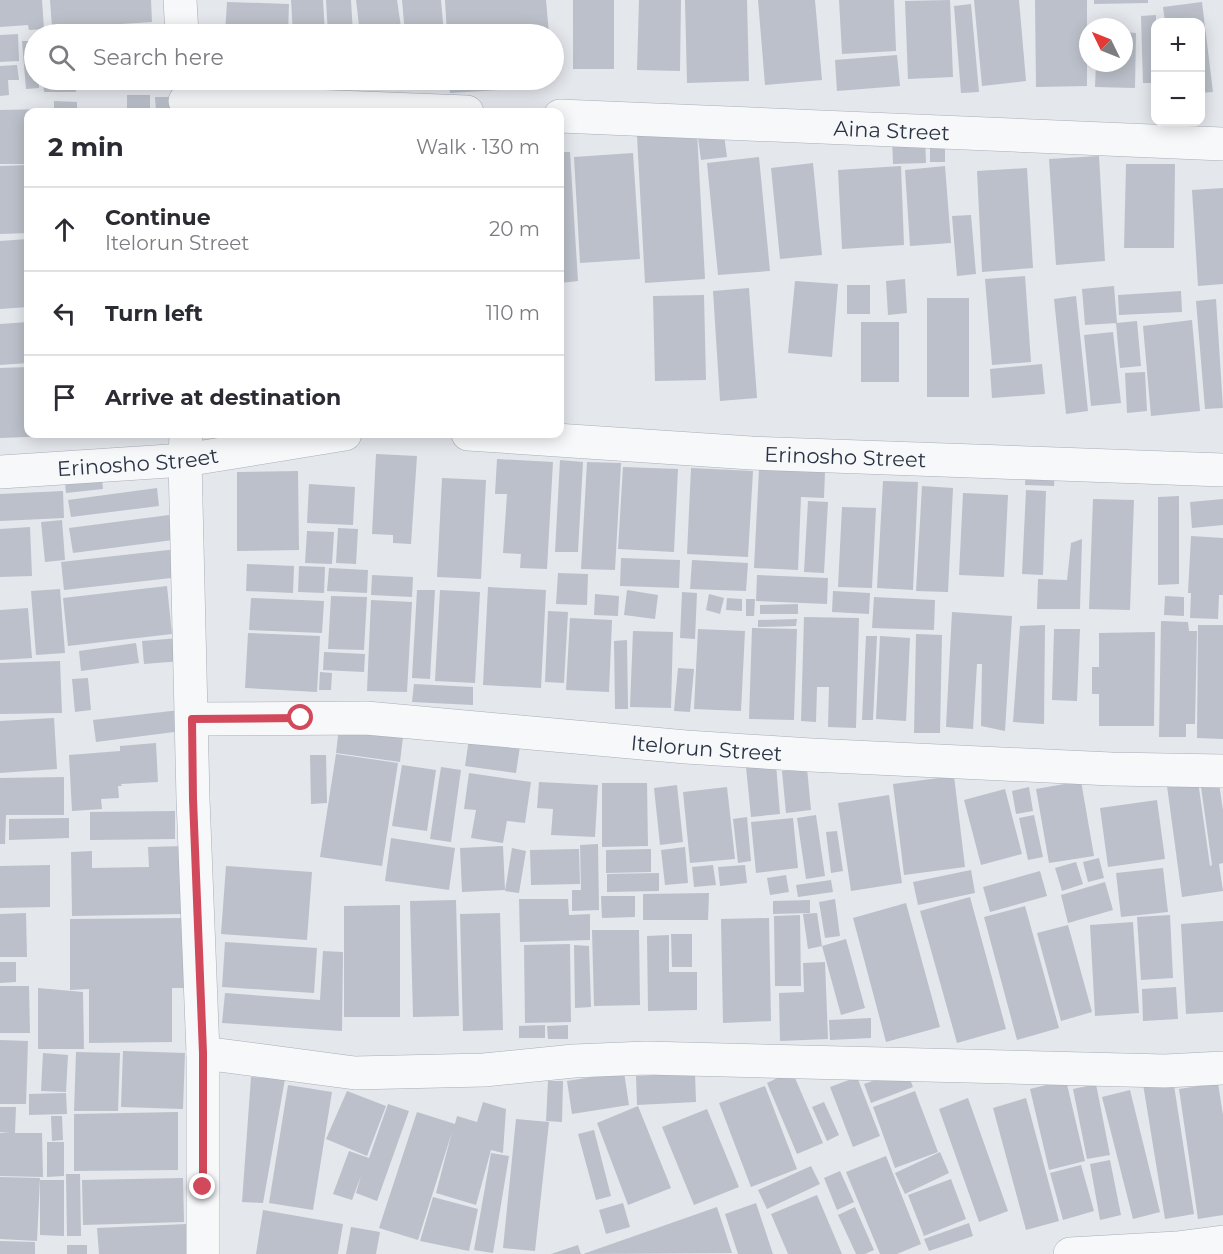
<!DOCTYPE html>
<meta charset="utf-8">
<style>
:root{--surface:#fff;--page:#f2f2f3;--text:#2b2b33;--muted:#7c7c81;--line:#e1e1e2}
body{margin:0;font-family:Montserrat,sans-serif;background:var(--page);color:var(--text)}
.controls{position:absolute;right:18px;top:18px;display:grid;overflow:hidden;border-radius:12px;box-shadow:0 3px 15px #0003}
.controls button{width:54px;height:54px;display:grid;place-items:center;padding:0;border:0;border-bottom:2px solid var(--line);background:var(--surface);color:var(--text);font:30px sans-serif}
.compass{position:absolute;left:1079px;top:18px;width:54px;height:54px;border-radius:50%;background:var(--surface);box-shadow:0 3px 15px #0003;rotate:313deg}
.stop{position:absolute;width:18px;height:18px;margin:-14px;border:4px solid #d1495b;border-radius:50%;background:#fff}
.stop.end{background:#d1495b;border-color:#fff;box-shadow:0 2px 6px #0008}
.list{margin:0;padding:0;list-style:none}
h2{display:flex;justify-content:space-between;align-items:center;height:78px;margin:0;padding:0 24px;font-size:26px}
h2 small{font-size:20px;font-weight:400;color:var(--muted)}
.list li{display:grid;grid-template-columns:39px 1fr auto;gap:18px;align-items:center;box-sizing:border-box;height:84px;padding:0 24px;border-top:2px solid var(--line)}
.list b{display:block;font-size:22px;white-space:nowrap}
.list p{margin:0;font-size:20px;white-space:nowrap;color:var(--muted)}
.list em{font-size:20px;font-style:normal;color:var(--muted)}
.icon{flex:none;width:33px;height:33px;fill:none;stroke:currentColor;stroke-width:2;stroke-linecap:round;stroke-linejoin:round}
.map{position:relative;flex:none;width:1223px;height:1254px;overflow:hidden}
.search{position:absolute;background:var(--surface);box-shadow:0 3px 15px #0003;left:24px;top:24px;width:540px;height:66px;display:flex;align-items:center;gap:15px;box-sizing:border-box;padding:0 21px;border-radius:33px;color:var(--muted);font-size:22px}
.panel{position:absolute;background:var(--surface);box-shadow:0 3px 15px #0003;left:24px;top:108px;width:540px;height:330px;border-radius:12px}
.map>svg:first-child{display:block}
.building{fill:#bbc0ca}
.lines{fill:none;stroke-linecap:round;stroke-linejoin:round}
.street-casing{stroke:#a9aeb7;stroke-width:34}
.street{stroke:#f7f8fa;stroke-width:33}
.route{stroke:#d1495b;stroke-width:8}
.labels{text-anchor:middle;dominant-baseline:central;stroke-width:4.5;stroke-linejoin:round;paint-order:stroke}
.street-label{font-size:21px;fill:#2b3445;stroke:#f4f6f9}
</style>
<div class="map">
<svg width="1223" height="1254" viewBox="0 0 1223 1254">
<rect width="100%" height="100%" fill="#e4e7ec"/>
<!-- building -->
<path class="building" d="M0 0H42L44 29 29 30 28 25 0 27Z
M50 0H151L152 22 121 24 122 34H76V26L52 27Z
M291 0H323L325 34H293Z
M326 0H351L353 34H328Z
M356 0H397L402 34H360Z
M402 0H441L444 34H405Z
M445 0H546L549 34H447Z
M573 0H614V69H573Z
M639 0H681L680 71 637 70Z
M685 0H747L749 81 687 83Z
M758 0H815L822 80 765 85Z
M839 0H894L896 51 842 54Z
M950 0 953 77 908 79 905 1Z
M974 0H1019L1026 81 982 86Z
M1035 0H1087V86L1036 87Z
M1094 0H1148V3L1094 4Z
M227 2 289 4 288 34H225Z
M1202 2 1213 92 1200 93V22H1165L1163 7Z
M971 4 979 92 961 93 954 6Z
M1156 15 1155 83H1143L1141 16Z
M1124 32 1136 33 1135 88 1095 87 1096 63H1124Z
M18 34 19 61 0 62V35Z
M22 41H34V80H39V88L26 89Z
M897 55 900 86 837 91 835 60Z
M17 65 19 80H8L9 95 0 96V66Z
M43 80H76V92H44Z
M81 80H152V88L81 87Z
M225 80H290L289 91 225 88Z
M320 80V99H306V81Z
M449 80H498L499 90 450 93Z
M127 95H150V112H127Z
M155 97H171V112H156Z
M54 101 77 102V112H54Z
M48 109V112H28V164H0V110Z
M697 132 705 279 645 283 637 136Z
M724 135 727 157 701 160 698 138Z
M925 136 926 163 893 164 892 138Z
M930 140H945V162H930Z
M560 152H570L578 281 560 283Z
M633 153 640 259 580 263 574 157Z
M1099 156 1105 261 1056 265 1049 159Z
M759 157 770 271 718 275 707 163Z
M813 163 822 255 780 259 771 168Z
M1126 164H1175L1174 248H1124Z
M28 165V233L0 234V166Z
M901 166 904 245 842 249 838 170Z
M945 166 951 243 910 246 905 170Z
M1027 168 1033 268 982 272 977 171Z
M1223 188V284L1198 286 1192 190Z
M971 215 976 274 957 276 952 216Z
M28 239V307L0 309V241Z
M1025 276 1031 362 992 365 985 279Z
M905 279 907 313 888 315 886 281Z
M795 281 838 284 832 357 788 353Z
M847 285H870V314H847Z
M1114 286 1117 323 1085 325 1082 289Z
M749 288 757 398 720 401 713 291Z
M1181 291 1182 312 1119 315 1118 295Z
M704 295 706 380 655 381 653 296Z
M1076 296 1088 411 1066 414 1054 299Z
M927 298H969V397H927Z
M1216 299 1223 408 1205 409 1196 301Z
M1192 320 1200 411 1151 416 1143 326Z
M1137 321 1141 366 1120 368 1116 323Z
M28 322V363L0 365V324Z
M861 322H899V382H861Z
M1113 332 1121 403 1091 406 1084 335Z
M1042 364 1045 394 992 398 990 369Z
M28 367V434H51V436L0 438V368Z
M1145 372 1147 411 1127 413 1125 373Z
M376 454 417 456 411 544 393 543V535L372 534Z
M497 459 553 462 547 569 520 568 521 554 503 553 507 494H495Z
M560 460 583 462 578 552H555Z
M587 462 621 463 615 570 581 569Z
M623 467 678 469 674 552 618 549Z
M691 468 753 471 748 557 687 554Z
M1026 468 1055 469 1054 486 1025 485Z
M759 469 825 472 824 498 801 497 798 570 754 568Z
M101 470 103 489 66 493 64 473Z
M298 471 299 550 237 551V472Z
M442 478 486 480 481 579 437 577Z
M883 481 918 482 913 590 877 588Z
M309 484 355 487 353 525 307 523Z
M922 486 953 488 948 592 916 591Z
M157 488 159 506 71 517 68 500Z
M1026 490 1046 491 1043 575 1022 574Z
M63 491 64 518 0 521V494Z
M963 493 1008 495 1004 577 959 575Z
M1179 496V584L1158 585V497Z
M1093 499 1134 500 1130 610 1089 609Z
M1223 499V525L1192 528 1190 502Z
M808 501 828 502 824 573 804 572Z
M842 507 876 508 872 588 838 587Z
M169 515 173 540 73 553 69 528Z
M62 520 65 560 45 562 41 522Z
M30 527 32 576 0 577V529Z
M338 528 358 529 356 564 336 563Z
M307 531 334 532 332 564 305 563Z
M1191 536 1223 538V595H1219L1218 619 1190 618 1191 593H1188Z
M1082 539 1080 609H1037L1038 579 1067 580 1071 543Z
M177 549 180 577 64 590 61 562Z
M621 558 680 560 679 588 620 586Z
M692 560 748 563 746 591 690 589Z
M247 564 294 566 293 593 246 591Z
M299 566 325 567 324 593 298 592Z
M329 568 368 570 367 593 327 591Z
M558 573 588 574 587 605 556 604Z
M372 575 413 577 412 597 371 595Z
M757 575 828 578 827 604 756 601Z
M167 586 172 634 68 646 63 598Z
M488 587 546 590 541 688 483 685Z
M60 589 65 653 36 655 31 591Z
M417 590H435L430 679 412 678Z
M440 590 480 592 475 683 435 681Z
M627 590 658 595 655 619 624 615Z
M833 591 870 593 869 614 832 612Z
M682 592 697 593 695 639 680 638Z
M595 594 619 596 618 616 594 615Z
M709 594 724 598 720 614 706 610Z
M331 596 367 597 364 650 328 649Z
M1165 596 1184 597V616L1164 615Z
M874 597 935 600 934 630 872 628Z
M251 598 324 601 322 633 249 630Z
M727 598 742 599V611L726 610Z
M746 599H755L754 616H746Z
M371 600 412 602 407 692 367 691Z
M798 604V614H760V605Z
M28 608 32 658 0 660V610Z
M548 611 568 612 564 683 545 682Z
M952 612 1012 616 1005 731 981 726 982 664H977L973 729 946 727Z
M804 617 859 618 856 728 828 727 829 687H817L816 722 801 721Z
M570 618 612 620 609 692 566 690Z
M797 619 796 626 758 627V620Z
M1161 621 1188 622 1189 631H1197L1195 724H1186V737H1159Z
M1045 625 1044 724 1013 722 1020 626Z
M1198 625H1223V739L1197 738Z
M752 628 797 629 794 720 749 719Z
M698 629 745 631 741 711 694 709Z
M1054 629H1080L1077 701 1052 700Z
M633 631 673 632 671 708 630 707Z
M1155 632 1154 726H1099V694H1092V667H1099V633Z
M248 633 320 636 317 692 245 688Z
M916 634 942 635 940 733H914Z
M866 636H877L873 720H862Z
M880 636 910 638 906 721 876 719Z
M180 638 182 661 144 664 142 641Z
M627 640 628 709H615L614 641Z
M136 643 139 663 81 671 79 651Z
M324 652 365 654 364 672 323 670Z
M60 661 62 713 0 714V663Z
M678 668 694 669 690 712 674 711Z
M320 672 332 673 331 690H319Z
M88 678 91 710 75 712 72 679Z
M414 684 473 687V705L412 702Z
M180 710 182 731 96 742 93 720Z
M54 718 57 769 0 773V721Z
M339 728 403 737 400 762 336 753Z
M469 739 520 746 516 773 465 766Z
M156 743 158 782 121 784 122 786H118L119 798 101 799 102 809 72 811 69 755 120 751V746Z
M336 754 398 763 382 866 320 857Z
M310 755H326L327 803 311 804Z
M776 764 780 814 751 817 746 767Z
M402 765 436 770 427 831 392 826Z
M441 767 461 770 451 842 430 839Z
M807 768 811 810 786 813 782 771Z
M469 773 531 782 525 823 507 821 503 843 471 838 476 810 464 809Z
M954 776 965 867 904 875 893 784Z
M64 777V815H6L5 844H0V778Z
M1218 777 1223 810V863L1219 864 1223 891 1182 897 1167 786 1198 781 1210 866 1212 865 1200 780Z
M1081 781 1094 856 1049 863 1036 789Z
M539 782 598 785 595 837 551 835 553 809 537 808Z
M602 783H647L648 846 602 847Z
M677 785 683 842 660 845 654 788Z
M727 787 735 859 690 863 683 792Z
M1029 787 1033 811 1016 814 1012 791Z
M1005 789 1022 854 981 865 964 800Z
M889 795 902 883 851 891 838 803Z
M1157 800 1165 859 1108 867 1100 808Z
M175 811V839L90 840V812Z
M816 815 825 876 806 879 797 818Z
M1034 815 1043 857 1028 860 1019 818Z
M747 817 751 861 738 863 733 819Z
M69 818V838L9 840V819Z
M793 818 798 868 756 873 751 822Z
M837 831 843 871 831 873 826 832Z
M391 838 455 848 449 890 385 881Z
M598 844 599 910 572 911V890H581L580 845Z
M184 846V914L72 916 71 852 92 851V868L149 867 148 847Z
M503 846 505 890 462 892 460 848Z
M685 847 688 883 665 885 661 850Z
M512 848 526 851 519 893 505 891Z
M579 849 580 884 531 885 530 850Z
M651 849V872L606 873V850Z
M1099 858 1104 878 1088 882 1083 862Z
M1076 862 1083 884 1062 891 1055 868Z
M50 865V907L0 908V866Z
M713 865 716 885 694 887 692 867Z
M745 865 747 883 720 886 718 867Z
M226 866 312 872 307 940 221 934Z
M1163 868 1168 912 1121 917 1116 873Z
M971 870 975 893 918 905 913 882Z
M1040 871 1047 896 990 912 983 887Z
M659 873V891L607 892V874Z
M786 875 789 892 770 895 767 878Z
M831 880 833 892 798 897 796 885Z
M1105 882 1113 910 1068 923 1061 895Z
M709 893 708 920H643V894Z
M601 896H635V917L602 918Z
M970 897 1006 1029 957 1043 920 911Z
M519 899H568L569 915 590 914V940L520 942Z
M835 899 840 936 825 938 819 902Z
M456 900 459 1016 413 1017 410 901Z
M810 900V913L773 914V901Z
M906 903 940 1027 886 1042 853 918Z
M400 905V1017H344V906Z
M1025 906 1059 1028 1017 1040 984 917Z
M26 913 27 957H0V914Z
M500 913 503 1030 463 1031 460 914Z
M817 913 822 946 808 949 803 914Z
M800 915 801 986H775L774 916Z
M1170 915 1173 978 1141 980 1137 917Z
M185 918V988H172V1042L89 1043V989L70 990V919Z
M769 918 771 1021 723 1023 721 919Z
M1223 921V1012L1186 1014 1181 924Z
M1133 922 1139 1013 1095 1016 1090 925Z
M1068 925 1092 1012 1061 1021 1037 933Z
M592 930H639L640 1005 594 1006Z
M671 934H692V967H672Z
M669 935V972H697V1010L648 1011 647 936Z
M846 939 865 1008 841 1015 822 946Z
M225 942 317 948 314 993 222 987Z
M570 944 571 1022 525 1023 524 945Z
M574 945 589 946 591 1007 575 1008Z
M323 951 343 952 342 1031 222 1023 225 993 320 1000Z
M0 962H16V982L0 983Z
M825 962 828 1039 780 1041 779 993 804 992 803 963Z
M0 986H29L30 1033H0Z
M1176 987 1178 1019 1143 1021 1142 989Z
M38 988 83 992 84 1049H38Z
M871 1018V1038L830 1040 829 1020Z
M545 1025V1038H519V1026Z
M568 1025V1039H548L547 1026Z
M0 1040 28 1041 26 1104H0Z
M123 1051 185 1053 183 1109 121 1107Z
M76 1052 120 1053 118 1111H74Z
M43 1053 68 1055 66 1092 41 1091Z
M906 1069 913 1087 871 1103 864 1084Z
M792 1071 823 1143 797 1154 767 1083Z
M624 1072 629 1105 572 1114 567 1081Z
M695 1073 696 1102 637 1105 636 1076Z
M251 1077 285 1079 263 1203 242 1202Z
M857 1077 880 1136 853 1147 830 1087Z
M1173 1079 1194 1214 1165 1219 1143 1084Z
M1066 1080 1085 1161 1049 1170 1030 1089Z
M548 1081H563L562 1122 546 1121Z
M1218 1083 1223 1115V1215L1198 1219 1179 1089Z
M1096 1084 1110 1155 1087 1159 1073 1089Z
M288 1085 332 1092 313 1210 269 1203Z
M765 1086 797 1169 751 1187 719 1103Z
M1130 1090 1160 1212 1133 1219 1102 1097Z
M347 1091 386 1106 367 1156 326 1139Z
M915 1091 938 1152 895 1168 873 1107Z
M66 1093 67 1114 29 1115V1094Z
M968 1098 1008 1211 979 1222 939 1109Z
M1026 1098 1059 1221 1026 1230 993 1108Z
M483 1102 506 1109 503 1153 491 1150 476 1205 436 1193 452 1132 418 1240 379 1228 417 1112 455 1124 457 1116 477 1122Z
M824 1102 839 1135 827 1141 812 1107Z
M388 1104 409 1111 377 1201 356 1193 361 1176 352 1200 333 1194 349 1151 369 1158Z
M638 1106 671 1188 628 1205 597 1123Z
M0 1107H16L15 1133H42L43 1177 0 1176V1133H9L0 1132Z
M707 1109 739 1187 694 1205 662 1127Z
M178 1112V1170L74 1171V1114Z
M51 1116H62L63 1140 52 1141Z
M516 1119 549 1122 535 1251 503 1248Z
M594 1130 611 1196 596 1200 578 1134Z
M47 1142H64V1176L47 1177Z
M940 1152 949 1173 905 1194 895 1173Z
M491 1153 509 1156 493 1253 474 1250Z
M886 1156 921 1244 897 1254H880L846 1172Z
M1110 1160 1121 1215 1100 1220 1090 1164Z
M1081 1165 1094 1211 1063 1220 1050 1173Z
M811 1166 820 1184 767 1209 758 1190Z
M840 1171 854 1202 837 1210 824 1178Z
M66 1174H80L81 1236H67Z
M0 1177 40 1178 37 1241 0 1239Z
M183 1178 184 1222 83 1225 82 1180Z
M951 1179 966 1219 924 1236 908 1195Z
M40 1180H64V1236L40 1235Z
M817 1195 842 1254H788L771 1214Z
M433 1197 478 1209 469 1251 420 1241Z
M623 1203 630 1227 606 1234 599 1210Z
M756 1203 773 1254H738L725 1214Z
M717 1207 732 1253 583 1254Z
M855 1207 874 1250 865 1254H856L838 1215Z
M263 1210 343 1224 338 1254H256Z
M969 1223 973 1236 929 1251 924 1239Z
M187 1224V1254H99L97 1228Z
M351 1227 380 1232 376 1254H346Z
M0 1241 35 1242V1254H0Z
M67 1245H87V1254H67Z
M578 1245 581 1254H551Z"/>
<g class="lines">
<defs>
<g id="street">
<path d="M180 0 182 34"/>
<path d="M185 101 467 112"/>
<path id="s1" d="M560 116 1223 144"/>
<path d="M186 434 185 460 193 799 203 1053V1254"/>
<path id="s2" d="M468 434 751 453 1223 470"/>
<path id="s3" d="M0 472 185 460 345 434"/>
<path id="s4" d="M192 719 366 718 686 747 811 755 1111 769 1223 771"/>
<path d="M203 1053 355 1073 484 1070 574 1061 646 1058 1165 1071 1223 1068"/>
<path d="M1070 1254 1177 1248 1223 1242"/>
</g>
</defs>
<!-- street casing -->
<use href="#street" class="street-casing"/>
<!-- street -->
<use href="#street" class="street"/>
</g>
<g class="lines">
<!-- route -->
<path class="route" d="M203 1187V1053L193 799 192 719 301 718"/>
</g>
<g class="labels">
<!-- street labels -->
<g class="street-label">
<text stroke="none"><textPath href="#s1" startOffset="332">Aina Street</textPath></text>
<text stroke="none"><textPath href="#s2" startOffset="378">Erinosho Street</textPath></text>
<text stroke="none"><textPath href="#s3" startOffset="138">Erinosho Street</textPath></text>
<text stroke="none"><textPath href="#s4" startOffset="516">Itelorun Street</textPath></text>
</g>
</g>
</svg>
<div class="controls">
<button>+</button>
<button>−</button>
</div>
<svg class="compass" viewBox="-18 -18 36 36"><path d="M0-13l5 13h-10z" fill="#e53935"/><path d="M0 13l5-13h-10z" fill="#7c7c81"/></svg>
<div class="stop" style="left:301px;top:718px"></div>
<div class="stop end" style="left:203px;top:1187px"></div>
<div class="search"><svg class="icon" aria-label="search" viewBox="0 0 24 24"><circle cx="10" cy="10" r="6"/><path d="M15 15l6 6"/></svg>Search here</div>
<section class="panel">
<h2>2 min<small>Walk · 130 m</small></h2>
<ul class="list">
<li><svg class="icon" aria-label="ahead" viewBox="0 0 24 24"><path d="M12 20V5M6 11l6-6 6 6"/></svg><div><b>Continue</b><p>Itelorun Street</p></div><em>20 m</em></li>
<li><svg class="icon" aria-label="left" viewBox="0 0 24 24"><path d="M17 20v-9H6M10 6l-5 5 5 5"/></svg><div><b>Turn left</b></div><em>110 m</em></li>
<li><svg class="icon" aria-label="arrive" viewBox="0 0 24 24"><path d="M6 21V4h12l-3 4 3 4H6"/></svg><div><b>Arrive at destination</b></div></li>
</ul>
</section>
</div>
